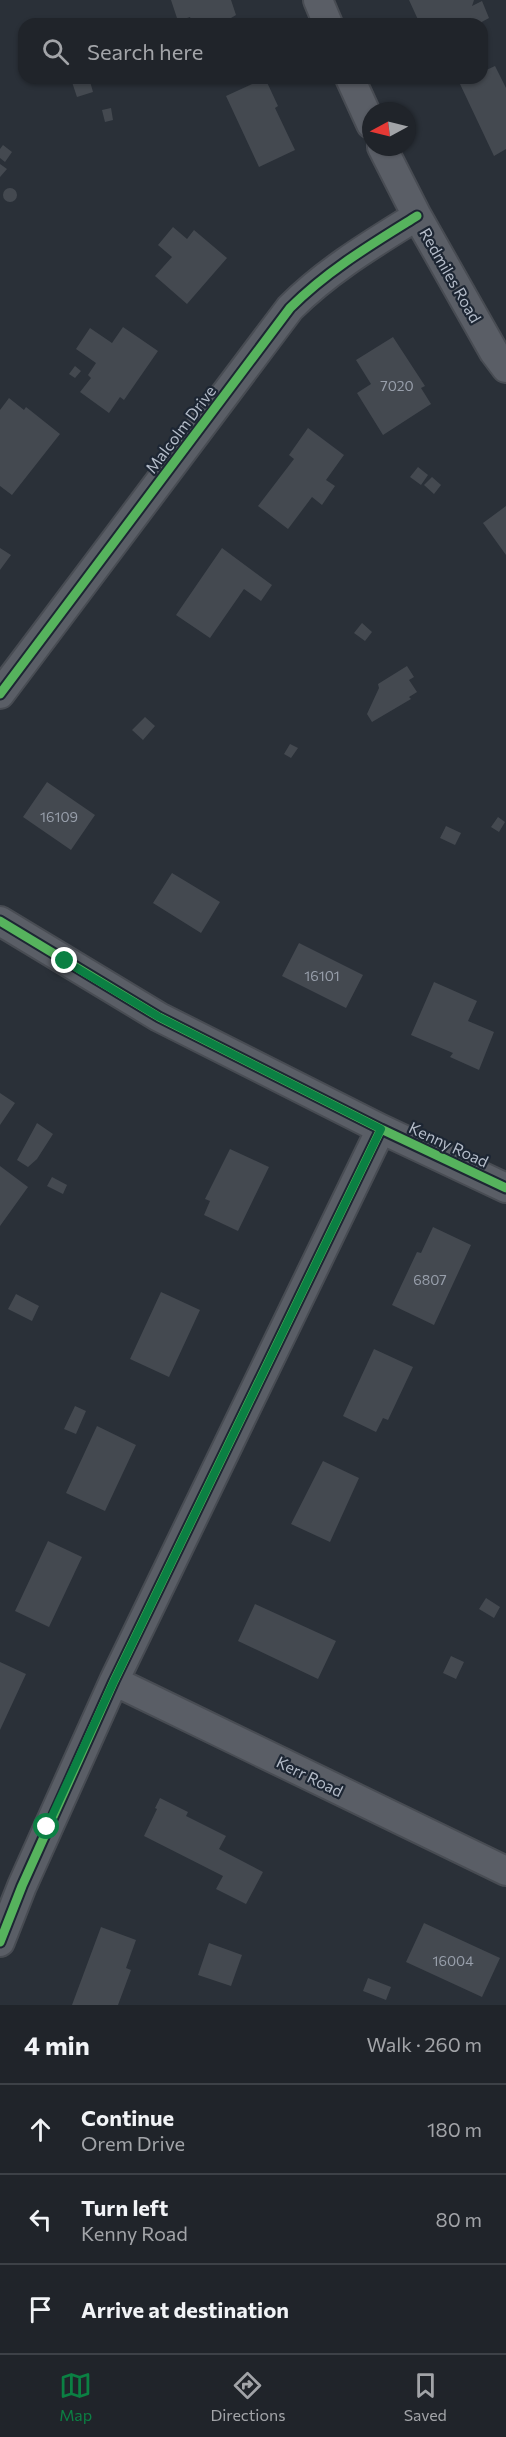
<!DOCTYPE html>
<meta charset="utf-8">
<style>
:root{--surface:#20242a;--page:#282c32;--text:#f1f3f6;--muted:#a2a4a8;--line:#3d4147;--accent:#0b8043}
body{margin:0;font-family:Commissioner,sans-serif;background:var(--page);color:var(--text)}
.compass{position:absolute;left:362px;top:102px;width:54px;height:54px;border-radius:50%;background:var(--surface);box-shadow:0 2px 4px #0004;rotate:263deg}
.stop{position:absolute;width:18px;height:18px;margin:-14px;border:4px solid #0b8043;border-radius:50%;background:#fff}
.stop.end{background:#0b8043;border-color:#fff;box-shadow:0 2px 6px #0008}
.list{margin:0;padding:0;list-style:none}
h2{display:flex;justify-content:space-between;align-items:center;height:78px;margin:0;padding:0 24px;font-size:26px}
h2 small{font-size:20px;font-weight:400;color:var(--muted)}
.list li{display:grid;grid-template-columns:39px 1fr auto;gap:18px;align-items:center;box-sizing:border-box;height:90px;padding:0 24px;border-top:2px solid var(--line)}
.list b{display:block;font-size:22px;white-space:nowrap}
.list p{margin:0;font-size:20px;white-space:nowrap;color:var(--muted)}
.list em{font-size:20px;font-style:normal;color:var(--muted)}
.icon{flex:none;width:33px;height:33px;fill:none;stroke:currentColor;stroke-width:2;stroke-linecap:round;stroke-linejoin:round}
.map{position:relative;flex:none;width:506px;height:2005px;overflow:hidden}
.search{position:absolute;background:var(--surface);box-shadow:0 2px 4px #0004;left:18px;right:18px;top:18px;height:66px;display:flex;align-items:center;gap:15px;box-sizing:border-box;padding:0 21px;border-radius:18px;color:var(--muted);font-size:22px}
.sheet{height:348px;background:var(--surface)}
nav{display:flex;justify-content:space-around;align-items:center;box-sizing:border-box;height:84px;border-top:2px solid var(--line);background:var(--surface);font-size:16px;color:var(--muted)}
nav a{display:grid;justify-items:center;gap:3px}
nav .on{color:var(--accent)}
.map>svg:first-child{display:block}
.building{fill:#444950}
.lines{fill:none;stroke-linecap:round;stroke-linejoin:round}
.street-casing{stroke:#484c53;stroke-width:32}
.street{stroke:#5a5e66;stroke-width:28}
.cycleway-casing{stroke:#1d2633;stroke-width:13}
.cycleway{stroke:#56b35d;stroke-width:9}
.route{stroke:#0b8043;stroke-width:8}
.labels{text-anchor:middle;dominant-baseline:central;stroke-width:4.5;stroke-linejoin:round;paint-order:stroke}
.number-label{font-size:14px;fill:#989fab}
.street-label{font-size:16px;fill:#b4bcc9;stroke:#1d2633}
</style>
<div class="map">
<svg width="506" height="2005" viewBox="0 0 506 2005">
<rect width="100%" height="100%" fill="#2a3038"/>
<!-- building -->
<path class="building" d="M171 0H231L236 15 231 18 234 24H193L190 17 178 21Z
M409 0H474L472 6 482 1 489 18 478 24H420Z
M495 66 506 88V149L494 156 460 84 471 78H482V72Z
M89 78 93 92 77 97 72 82Z
M265 78 278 106 275 108 295 150 259 167 226 96Z
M111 108 113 120 105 122 102 110Z
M3 145 12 152 5 162 0 158V149Z
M0 164 7 169 0 177Z
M3 195a7 7 0 1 1 14 0a7 7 0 1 1-14 0Z
M173 227 187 239 194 230 227 258 187 304 155 276 172 257 158 245Z
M123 327 158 351 124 400 120 397 109 413 80 392 91 378 88 375 96 363 76 349 90 328 112 343Z
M393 337 425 386 421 388 431 404 383 435 357 393 371 384 356 360Z
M75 366 81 371 75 378 69 374Z
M9 398 24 410 26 407 60 434 12 495 0 486V410Z
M308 428 344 455 326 480 335 486 322 505 312 497 288 529 258 506 294 459 289 455Z
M418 467 428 475 421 485 410 477Z
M432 477 441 485 434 494 424 485Z
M506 506V555L483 523Z
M0 548 11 555 0 570Z
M222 548 272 585 261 601 244 589 210 638 176 615Z
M362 623 372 632 365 641 354 633Z
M407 666 414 677 409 680 417 692 409 697 411 699 372 722 367 714 379 688 378 684Z
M145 717 155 726 143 740 132 730Z
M290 744 298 748 291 758 284 754Z
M47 782 95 815 71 850 23 817Z
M498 817 505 822 499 832 491 827Z
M446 826 461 833 455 845 440 838Z
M172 873 220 902 201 933 153 903Z
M299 943 363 975 346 1008 282 976Z
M434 982 477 1001 468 1021 494 1032 479 1070 450 1057 453 1053 411 1035Z
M0 1093 15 1103 0 1125Z
M37 1123 53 1134 37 1159 28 1167 17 1160Z
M230 1149 269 1167 238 1231 204 1215 210 1201 205 1199Z
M0 1166 28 1187 0 1226Z
M52 1177 67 1185 63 1194 47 1186Z
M433 1227 471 1245 434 1325 392 1305 417 1252 421 1253Z
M161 1292 200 1310 169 1377 130 1359Z
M16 1294 39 1306 32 1321 8 1309Z
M374 1349 413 1367 388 1420 383 1418 376 1432 343 1416Z
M75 1406 86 1411 76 1434 64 1429Z
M97 1426 136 1445 105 1511 66 1493Z
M323 1461 359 1478 330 1542 291 1524Z
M48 1541 82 1557 49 1627 15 1611Z
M486 1598 500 1607 494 1618 479 1609Z
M255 1604 336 1641 318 1679 238 1641Z
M451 1656 464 1662 456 1679 443 1673Z
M0 1662 26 1674 0 1730Z
M160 1798 188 1812 186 1816 226 1836 219 1849 263 1872 246 1904 216 1889 223 1876 144 1836 157 1809 155 1808Z
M424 1923 500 1958 482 1997 406 1962Z
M101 1927 136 1940 126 1968 131 1970 118 2005H72Z
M209 1943 242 1955 231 1986 198 1975Z
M368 1978 391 1987 386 2000 363 1991Z"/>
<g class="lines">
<defs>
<path id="street" d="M318 0 328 24
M350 78 371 124
M382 147 417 216 494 352 506 368
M0 694 290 308C328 270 372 244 417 216
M0 921 159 1017 381 1129 506 1188
M114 1681 506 1871
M0 1942 22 1886 114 1681 381 1129"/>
</defs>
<!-- street casing -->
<use href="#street" class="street-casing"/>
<!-- street -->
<use href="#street" class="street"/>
<defs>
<path id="cycleway" d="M0 694 290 308C328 270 372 244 417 216
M0 921 159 1017 381 1129 506 1188
M0 1942 22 1886 114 1681 381 1129"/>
</defs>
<!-- cycleway casing -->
<use href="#cycleway" class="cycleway-casing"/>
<!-- cycleway -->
<use href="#cycleway" class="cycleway"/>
</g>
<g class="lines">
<!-- route -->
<path class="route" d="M47 1827 114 1681 381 1129 159 1017 65 961"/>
</g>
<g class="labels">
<!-- number labels -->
<g class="number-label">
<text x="397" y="385">7020</text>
<text x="59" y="816">16109</text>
<text x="322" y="975">16101</text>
<text x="430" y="1279">6807</text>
<text x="453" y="1960">16004</text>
</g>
<!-- street labels -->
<g class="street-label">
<text transform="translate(451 275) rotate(60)">Redmiles Road</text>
<text transform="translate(180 429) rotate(-53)">Malcolm Drive</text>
<text transform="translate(449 1144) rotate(25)">Kenny Road</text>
<text transform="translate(310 1776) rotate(26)">Kerr Road</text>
</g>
</g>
</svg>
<svg class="compass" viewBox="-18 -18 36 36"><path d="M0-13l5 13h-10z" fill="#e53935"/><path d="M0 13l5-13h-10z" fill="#a2a4a8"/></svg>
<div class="stop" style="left:47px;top:1827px"></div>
<div class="stop end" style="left:65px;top:961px"></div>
<div class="search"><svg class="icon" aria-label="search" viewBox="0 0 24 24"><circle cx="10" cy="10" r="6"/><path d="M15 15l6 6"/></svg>Search here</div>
</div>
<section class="sheet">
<h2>4 min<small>Walk · 260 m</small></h2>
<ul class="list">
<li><svg class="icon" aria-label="ahead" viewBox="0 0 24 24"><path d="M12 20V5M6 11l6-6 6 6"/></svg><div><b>Continue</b><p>Orem Drive</p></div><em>180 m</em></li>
<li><svg class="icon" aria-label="left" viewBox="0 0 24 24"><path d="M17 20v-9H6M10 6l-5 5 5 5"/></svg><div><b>Turn left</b><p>Kenny Road</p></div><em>80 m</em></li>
<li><svg class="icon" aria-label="arrive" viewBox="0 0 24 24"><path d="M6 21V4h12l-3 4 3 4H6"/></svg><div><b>Arrive at destination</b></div></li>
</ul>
</section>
<nav>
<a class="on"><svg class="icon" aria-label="map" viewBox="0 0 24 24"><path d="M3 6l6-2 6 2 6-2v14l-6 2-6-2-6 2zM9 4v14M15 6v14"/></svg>Map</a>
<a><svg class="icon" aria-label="directions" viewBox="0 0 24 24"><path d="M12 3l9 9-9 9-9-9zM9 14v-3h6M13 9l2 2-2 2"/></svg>Directions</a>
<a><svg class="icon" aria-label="saved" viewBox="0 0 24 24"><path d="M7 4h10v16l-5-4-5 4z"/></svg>Saved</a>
</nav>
